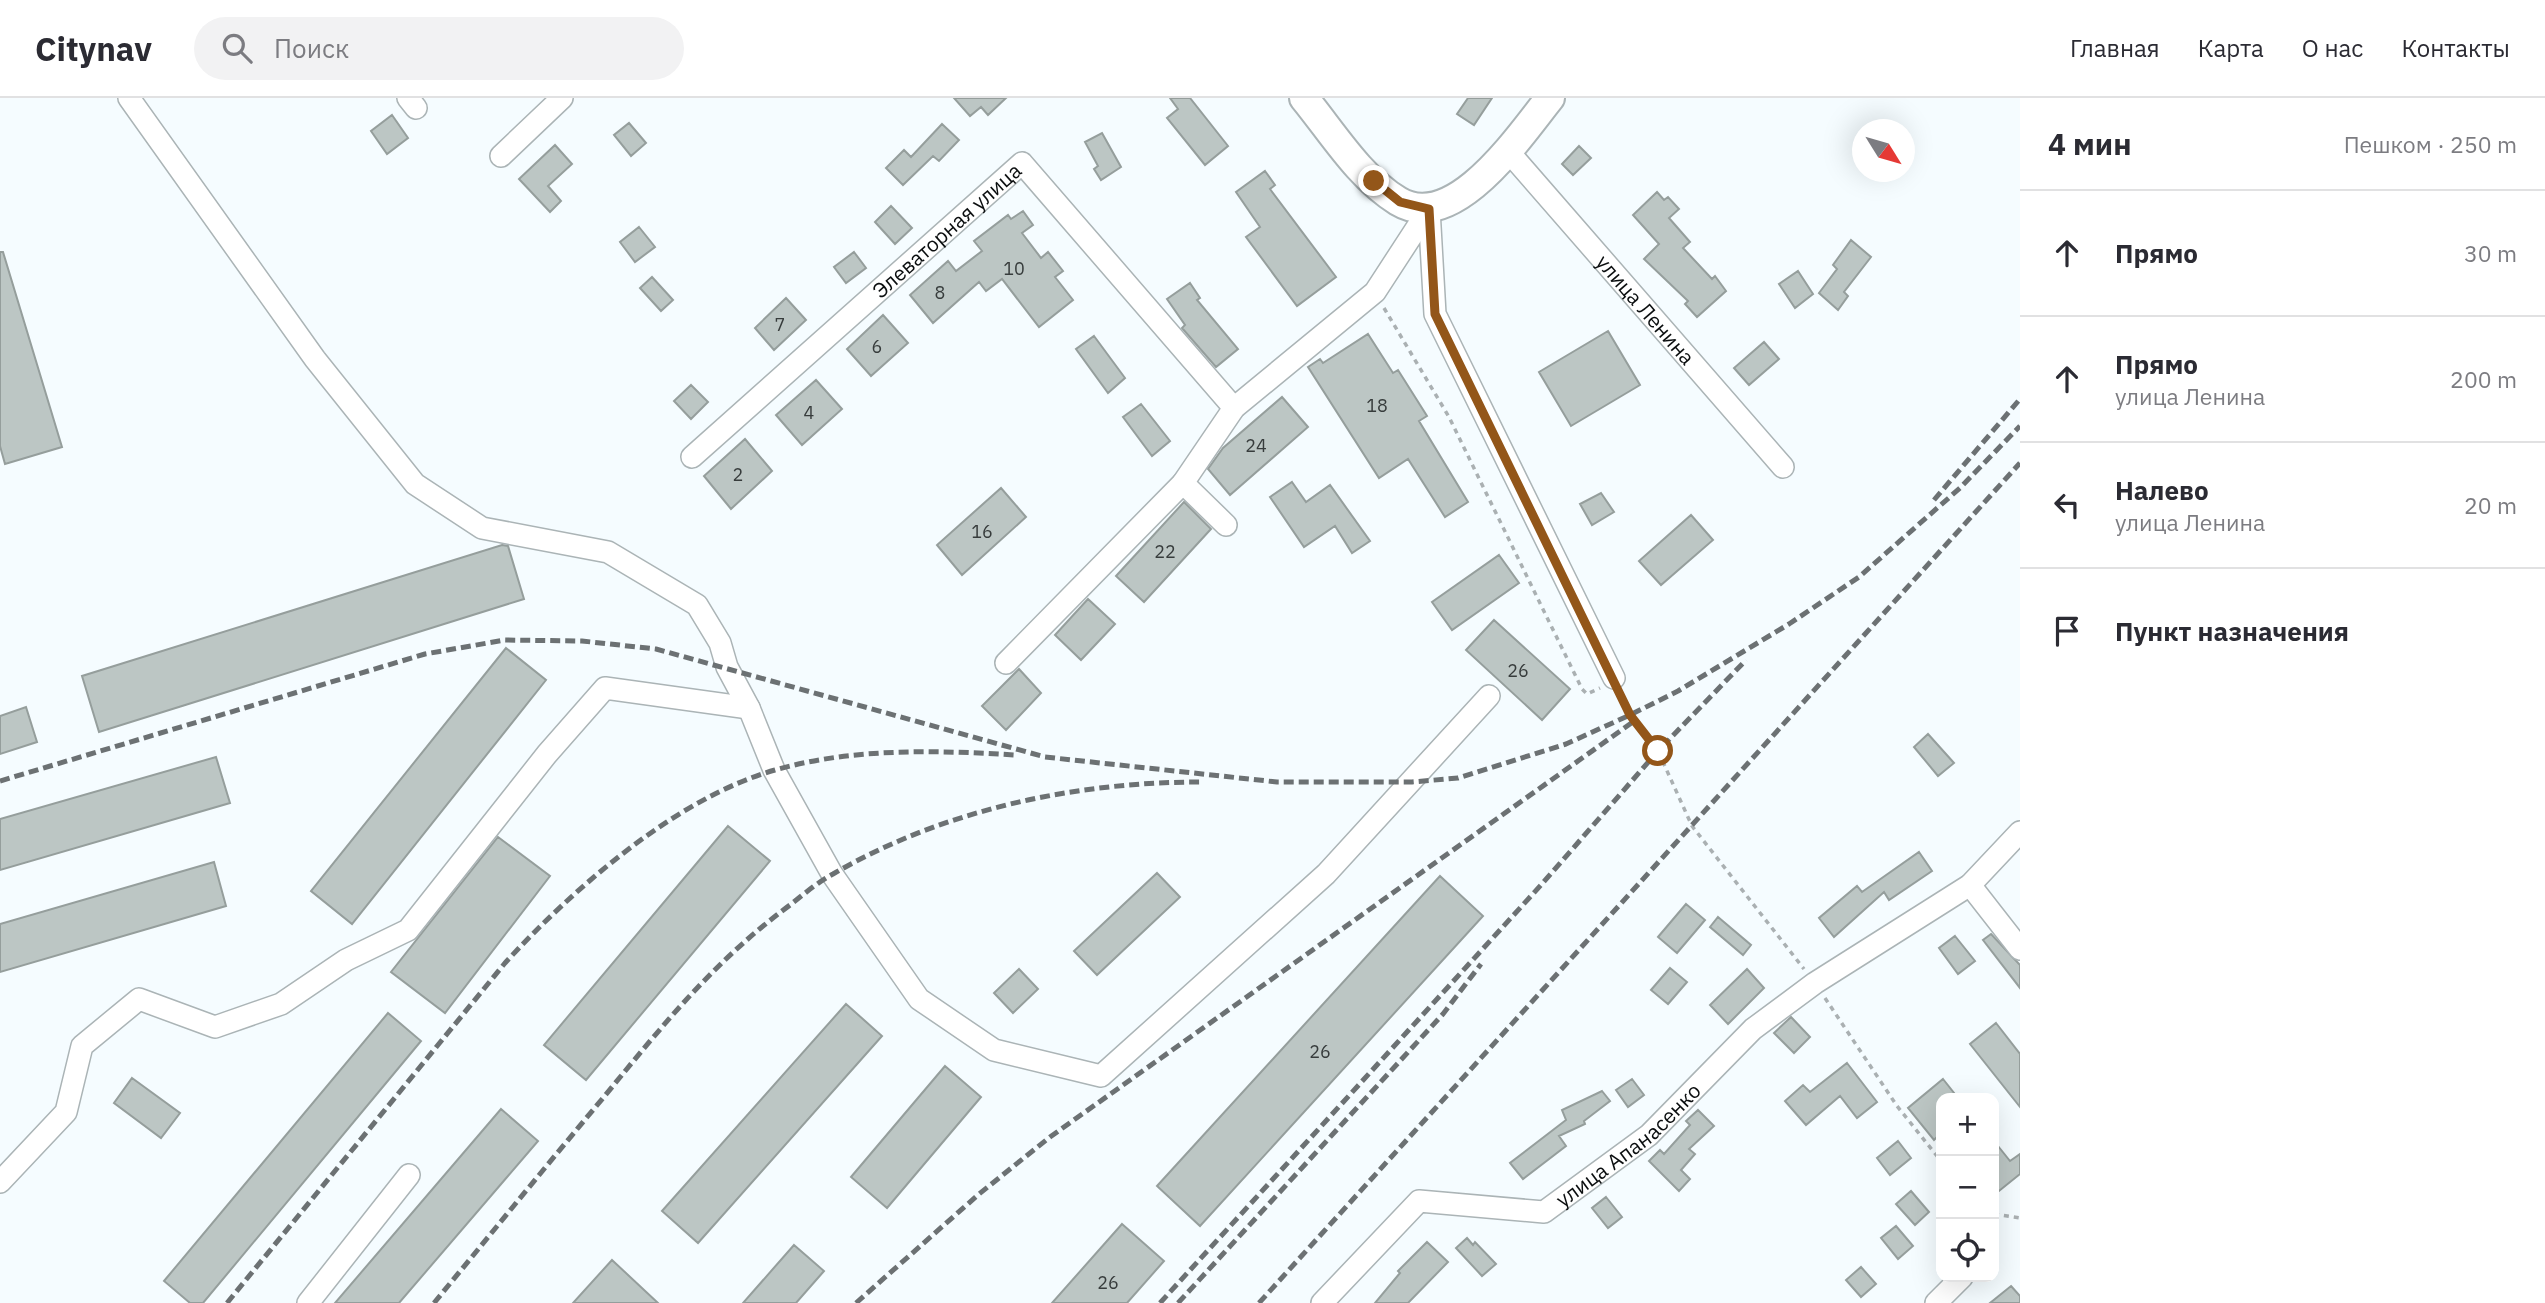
<!DOCTYPE html>
<html lang="ru">
<meta charset="utf-8">
<style>
:root{--surface:#fff;--page:#f2f2f3;--text:#2b2b33;--muted:#7c7c81;--line:#e1e1e2}
body{margin:0;font-family:"IBM Plex Sans",sans-serif;background:var(--page);color:var(--text)}
.controls{position:absolute;right:21px;bottom:21px;display:grid;overflow:hidden;border-radius:14px;box-shadow:0 7px 28px #0002}
.controls button{width:63px;height:63px;display:grid;place-items:center;padding:0;border:0;border-bottom:2px solid var(--line);background:var(--surface);color:var(--text);font:35px sans-serif}
.compass{position:absolute;left:1852px;top:21px;width:63px;height:63px;border-radius:50%;background:var(--surface);box-shadow:0 7px 28px #0002;rotate:127deg}
.stop{position:absolute;width:21px;height:21px;margin:-16px;border:5px solid #935619;border-radius:50%;background:#fff}
.stop.end{background:#935619;border-color:#fff;box-shadow:0 2px 7px #0008}
.list{margin:0;padding:0;list-style:none}
h2{display:flex;justify-content:space-between;align-items:center;height:91px;margin:0;padding:0 28px;font-size:30px}
h2 small{font-size:23px;font-weight:400;color:var(--muted)}
.list li{display:grid;grid-template-columns:46px 1fr auto;gap:21px;align-items:center;box-sizing:border-box;height:126px;padding:0 28px;border-top:2px solid var(--line)}
.list b{display:block;font-size:26px;white-space:nowrap}
.list p{margin:0;font-size:23px;white-space:nowrap;color:var(--muted)}
.list em{font-size:23px;font-style:normal;color:var(--muted)}
.icon{flex:none;width:38px;height:38px;fill:none;stroke:currentColor;stroke-width:2;stroke-linecap:round;stroke-linejoin:round}
.map{position:relative;flex:none;width:2020px;height:1205px;overflow:hidden}
header{display:flex;align-items:center;gap:42px;box-sizing:border-box;height:98px;padding:0 35px;background:var(--surface);border-bottom:2px solid var(--line)}
header strong{font-size:33px}
nav{display:flex;gap:38px;margin-inline-start:auto;font-size:24px}
.search{width:490px;height:63px;background:var(--page);display:flex;align-items:center;gap:18px;box-sizing:border-box;padding:0 24px;border-radius:38px;color:var(--muted);font-size:26px}
main{display:flex}
aside{flex:1;background:var(--surface)}
.map>svg:first-child{display:block}
.building{fill:#bcc6c4;stroke:#959e9c;stroke-width:2}
.lines{fill:none;stroke-linecap:round;stroke-linejoin:round}
.minor-casing{stroke:#abb4b6;stroke-width:24}
.major-casing{stroke:#abb4b6;stroke-width:32}
.path{stroke:#aab0b2;stroke-width:3.5;stroke-dasharray:5 5;stroke-linecap:butt}
.minor{stroke:#fff;stroke-width:21}
.major{stroke:#fff;stroke-width:28}
.rail{stroke:#6c7173;stroke-width:5;stroke-dasharray:10 5;stroke-linecap:butt}
.route{stroke:#935619;stroke-width:9}
.labels{text-anchor:middle;dominant-baseline:central;stroke-width:5;stroke-linejoin:round;paint-order:stroke}
.number-label{font-size:18px;fill:#373c3c}
.street-label{font-size:21px;fill:#0b0e0f;stroke:#fff}
</style>
<header>
<strong>Citynav</strong>
<div class="search"><svg class="icon" aria-label="search" viewBox="0 0 24 24"><circle cx="10" cy="10" r="6"/><path d="M15 15l6 6"/></svg>Поиск</div>
<nav><a>Главная</a><a>Карта</a><a>О нас</a><a>Контакты</a></nav>
</header>
<main>
<div class="map">
<svg width="2020" height="1205" viewBox="0 0 2020 1205">
<rect width="100%" height="100%" fill="#f5fcff"/>
<!-- building -->
<path class="building" d="M954 0H1006L988 17 981 9 970 18Z
M1170 0H1190L1228 48 1205 67 1167 20 1178 11Z
M1468 0H1492L1474 27 1457 16Z
M392 17 408 40 387 56 371 33Z
M629 25 646 45 631 58 614 37Z
M942 26 959 42 939 63 933 58 903 87 886 70 904 52 911 59Z
M1102 35 1121 69 1101 82 1094 71 1098 68 1085 44Z
M555 47 572 66 548 88 561 103 550 114 519 81Z
M1579 48 1591 60 1573 77 1562 66Z
M1265 73 1275 87 1270 91 1336 179 1297 208 1246 139 1260 129 1236 94Z
M1657 94 1664 102 1668 99 1679 111 1669 120 1690 144 1683 150 1712 181 1715 178 1726 193 1697 219 1685 206 1688 203 1644 161 1659 146 1633 117Z
M891 108 912 130 895 146 875 124Z
M1023 113 1033 127 1022 135 1041 160 1048 154 1063 173 1055 179 1073 202 1039 229 1002 181 986 193 979 184 933 225 910 197 948 163 956 173 982 153 974 143 1008 117 1011 121Z
M639 129 655 149 635 164 620 144Z
M1851 142 1871 159 1844 194 1848 198 1838 212 1819 195 1837 171 1833 167Z
M0 154H3L62 349 5 366 0 348Z
M854 154 866 170 846 185 834 169Z
M1798 173 1813 196 1795 210 1779 186Z
M652 179 673 202 661 213 640 190Z
M1190 185 1200 200 1197 202 1238 251 1216 269 1182 230 1185 227 1167 201Z
M786 200 806 222 774 252 755 230Z
M883 217 908 245 871 278 847 251Z
M1608 233 1640 287 1571 328 1539 274Z
M1368 236 1393 275 1398 272 1427 318 1419 323 1468 404 1445 419 1408 361 1379 380 1308 269 1320 261 1323 265Z
M1094 238 1125 280 1108 295 1076 251Z
M1764 244 1779 261 1749 287 1734 270Z
M816 282 842 311 802 347 776 317Z
M691 287 708 304 691 321 674 303Z
M1282 299 1308 329 1230 397 1208 371 1223 350Z
M1141 306 1170 343 1152 358 1123 319Z
M745 341 772 373 731 411 704 378Z
M1292 384 1306 404 1330 387 1370 443 1352 455 1335 428 1304 449 1270 399Z
M1001 390 1026 419 962 477 937 447Z
M1601 395 1614 414 1592 427 1580 406Z
M1184 404 1211 431 1144 504 1116 478Z
M1691 417 1713 442 1661 487 1639 463Z
M502 447 508 448 524 501 99 634 82 578Z
M1499 457 1519 485 1452 532 1432 504Z
M1088 501 1115 526 1081 562 1055 537Z
M1494 522 1570 591 1542 622 1466 552Z
M506 550 546 582 352 826 311 793Z
M1019 571 1041 595 1006 632 982 608Z
M26 609 37 644 0 656V618Z
M1928 636 1954 665 1938 678 1914 649Z
M216 659 230 705 0 772V721Z
M728 728 770 763 586 982 544 947Z
M498 739 550 778 445 915 391 874Z
M1919 754 1932 773 1889 802 1884 794 1834 839 1819 820 1857 788 1862 794Z
M214 764 226 808 0 874V826Z
M1157 775 1180 799 1097 877 1074 853Z
M1440 778 1483 818 1200 1128 1157 1088Z
M1686 806 1705 822 1677 855 1658 839Z
M1718 819 1751 847 1743 857 1710 829Z
M1991 836 2020 867V890L1983 842Z
M1955 838 1975 863 1958 876 1939 850Z
M1670 870 1687 884 1668 906 1651 892Z
M1019 871 1038 891 1013 915 994 895Z
M1747 871 1764 890 1728 926 1710 907Z
M846 906 882 938 698 1145 662 1113Z
M388 915 421 943 203 1205H190L164 1183Z
M1791 919 1810 939 1794 955 1774 935Z
M1996 925 2020 956V1009L1970 946Z
M1847 965 1877 1004 1857 1020 1840 998 1806 1027 1785 1003 1803 987 1810 994Z
M945 968 981 999 887 1110 851 1079Z
M132 980 180 1015 161 1040 114 1005Z
M1632 981 1644 997 1628 1009 1616 992Z
M1943 981 1958 1000H1941V1035L1934 1042 1908 1010Z
M1602 993 1610 1003 1584 1023 1585 1026 1559 1038 1566 1048 1523 1081 1510 1065 1566 1022 1562 1012Z
M501 1011 538 1043 399 1205H335Z
M1698 1012 1714 1028 1689 1051 1695 1056 1681 1072 1690 1081 1679 1093 1649 1063 1660 1052 1664 1056 1690 1027 1686 1023Z
M1898 1043 1911 1060 1890 1077 1877 1060Z
M1994 1043 2010 1063 2020 1056V1076L1994 1097Z
M1911 1093 1929 1114 1915 1127 1896 1106Z
M1606 1099 1622 1119 1608 1130 1592 1110Z
M1122 1126 1164 1163 1127 1205H1052Z
M1896 1128 1913 1148 1898 1161 1881 1140Z
M1467 1140 1473 1147 1475 1144 1496 1166 1482 1178 1456 1150Z
M1427 1144 1448 1164 1408 1205H1375L1400 1175 1398 1173Z
M794 1147 824 1173 796 1205H743Z
M612 1162 658 1205H573Z
M1861 1169 1876 1186 1861 1199 1846 1182Z
M2011 1188 2020 1198V1205H1990Z"/>
<g class="lines">
<defs>
<g id="minor">
<path d="M129 0 315 261 415 386 482 430 608 454 697 507 720 545 727 569 749 610 774 672 832 776 919 901 994 952 1101 978 1326 776 1489 598"/>
<path d="M408 0 416 10"/>
<path id="s1" d="M1508 53 1783 369"/>
<path d="M501 58 562 0"/>
<path d="M1429 111 1435 216 1614 580"/>
<path id="s2" d="M692 359 1022 65 1234 310"/>
<path d="M1226 427 1183 385 1234 310 1375 194 1429 111"/>
<path d="M1006 565 1183 385"/>
<path d="M1970 787 2020 851"/>
<path d="M0 1084 66 1014 82 948 139 901 215 929 281 906 346 862 408 832 547 656 605 590 749 610"/>
<path d="M308 1205 409 1077"/>
<path id="s3" d="M1322 1205 1419 1103 1544 1114 1649 1037 1753 931 1815 885 1970 787 2020 734"/>
<path d="M1936 1205 1962 1179"/>
</g>
<path id="major" d="M1304 0C1332 34 1359 79 1398 103 1454 137 1520 37 1550 0"/>
</defs>
<!-- minor casing -->
<use href="#minor" class="minor-casing"/>
<!-- major casing -->
<use href="#major" class="major-casing"/>
<!-- path -->
<path class="path" d="M1384 210 1449 319 1582 591 1587 596 1600 590
M1621 596 1630 617 1658 653 1692 728 1804 871
M1825 900 1897 1008 1941 1063
M1994 1116 2020 1120"/>
<!-- minor -->
<use href="#minor" class="minor"/>
<!-- major -->
<use href="#major" class="major"/>
<!-- rail -->
<path class="rail" d="M1934 402 2020 301
M0 683 425 556 505 542 582 543 656 551 1045 659 1277 684H1412L1458 680 1566 646 1630 617 1678 593 1789 526 1859 479 1960 390 2020 328
M227 1205 505 865C573 791 676 700 775 672 852 650 935 652 1014 657
M434 1205C490 1137 546 1068 603 1000 663 927 713 864 790 807 804 796 818 784 833 776 943 712 1074 684 1200 684
M856 1205 979 1096 1050 1039 1637 621
M1160 1205 1541 787 1658 653 1746 562
M1178 1205 1443 916 1481 866
M1259 1205 2020 365"/>
</g>
<g class="lines">
<!-- route -->
<path class="route" d="M1374 83 1400 104 1429 111 1435 216 1630 617 1658 653"/>
</g>
<g class="labels">
<!-- number labels -->
<g class="number-label">
<text x="1014" y="170">10</text>
<text x="940" y="194">8</text>
<text x="780" y="226">7</text>
<text x="877" y="248">6</text>
<text x="1377" y="307">18</text>
<text x="809" y="314">4</text>
<text x="1256" y="347">24</text>
<text x="738" y="376">2</text>
<text x="982" y="433">16</text>
<text x="1165" y="453">22</text>
<text x="1518" y="572">26</text>
<text x="1320" y="953">26</text>
<text x="1108" y="1184">26</text>
</g>
<!-- street labels -->
<g class="street-label">
<text stroke="none"><textPath href="#s2" startOffset="341">Элеваторная улица</textPath></text>
<text stroke="none"><textPath href="#s1" startOffset="210">улица Ленина</textPath></text>
<text stroke="none"><textPath href="#s3" startOffset="374">улица Апанасенко</textPath></text>
</g>
</g>
</svg>
<div class="controls">
<button>+</button>
<button>−</button>
<button><svg class="icon" aria-label="locate" viewBox="0 0 24 24"><circle cx="12" cy="12" r="6"/><path d="M12 2v4M12 18v4M2 12h4M18 12h4"/></svg></button>
</div>
<svg class="compass" viewBox="-18 -18 36 36"><path d="M0-13l5 13h-10z" fill="#e53935"/><path d="M0 13l5-13h-10z" fill="#7c7c81"/></svg>
<div class="stop" style="left:1658px;top:653px"></div>
<div class="stop end" style="left:1374px;top:83px"></div>
</div>
<aside>
<h2>4 мин<small>Пешком · 250 m</small></h2>
<ul class="list">
<li><svg class="icon" aria-label="ahead" viewBox="0 0 24 24"><path d="M12 20V5M6 11l6-6 6 6"/></svg><div><b>Прямо</b></div><em>30 m</em></li>
<li><svg class="icon" aria-label="ahead" viewBox="0 0 24 24"><path d="M12 20V5M6 11l6-6 6 6"/></svg><div><b>Прямо</b><p>улица Ленина</p></div><em>200 m</em></li>
<li><svg class="icon" aria-label="left" viewBox="0 0 24 24"><path d="M17 20v-9H6M10 6l-5 5 5 5"/></svg><div><b>Налево</b><p>улица Ленина</p></div><em>20 m</em></li>
<li><svg class="icon" aria-label="arrive" viewBox="0 0 24 24"><path d="M6 21V4h12l-3 4 3 4H6"/></svg><div><b>Пункт назначения</b></div></li>
</ul>
</aside>
</main>
